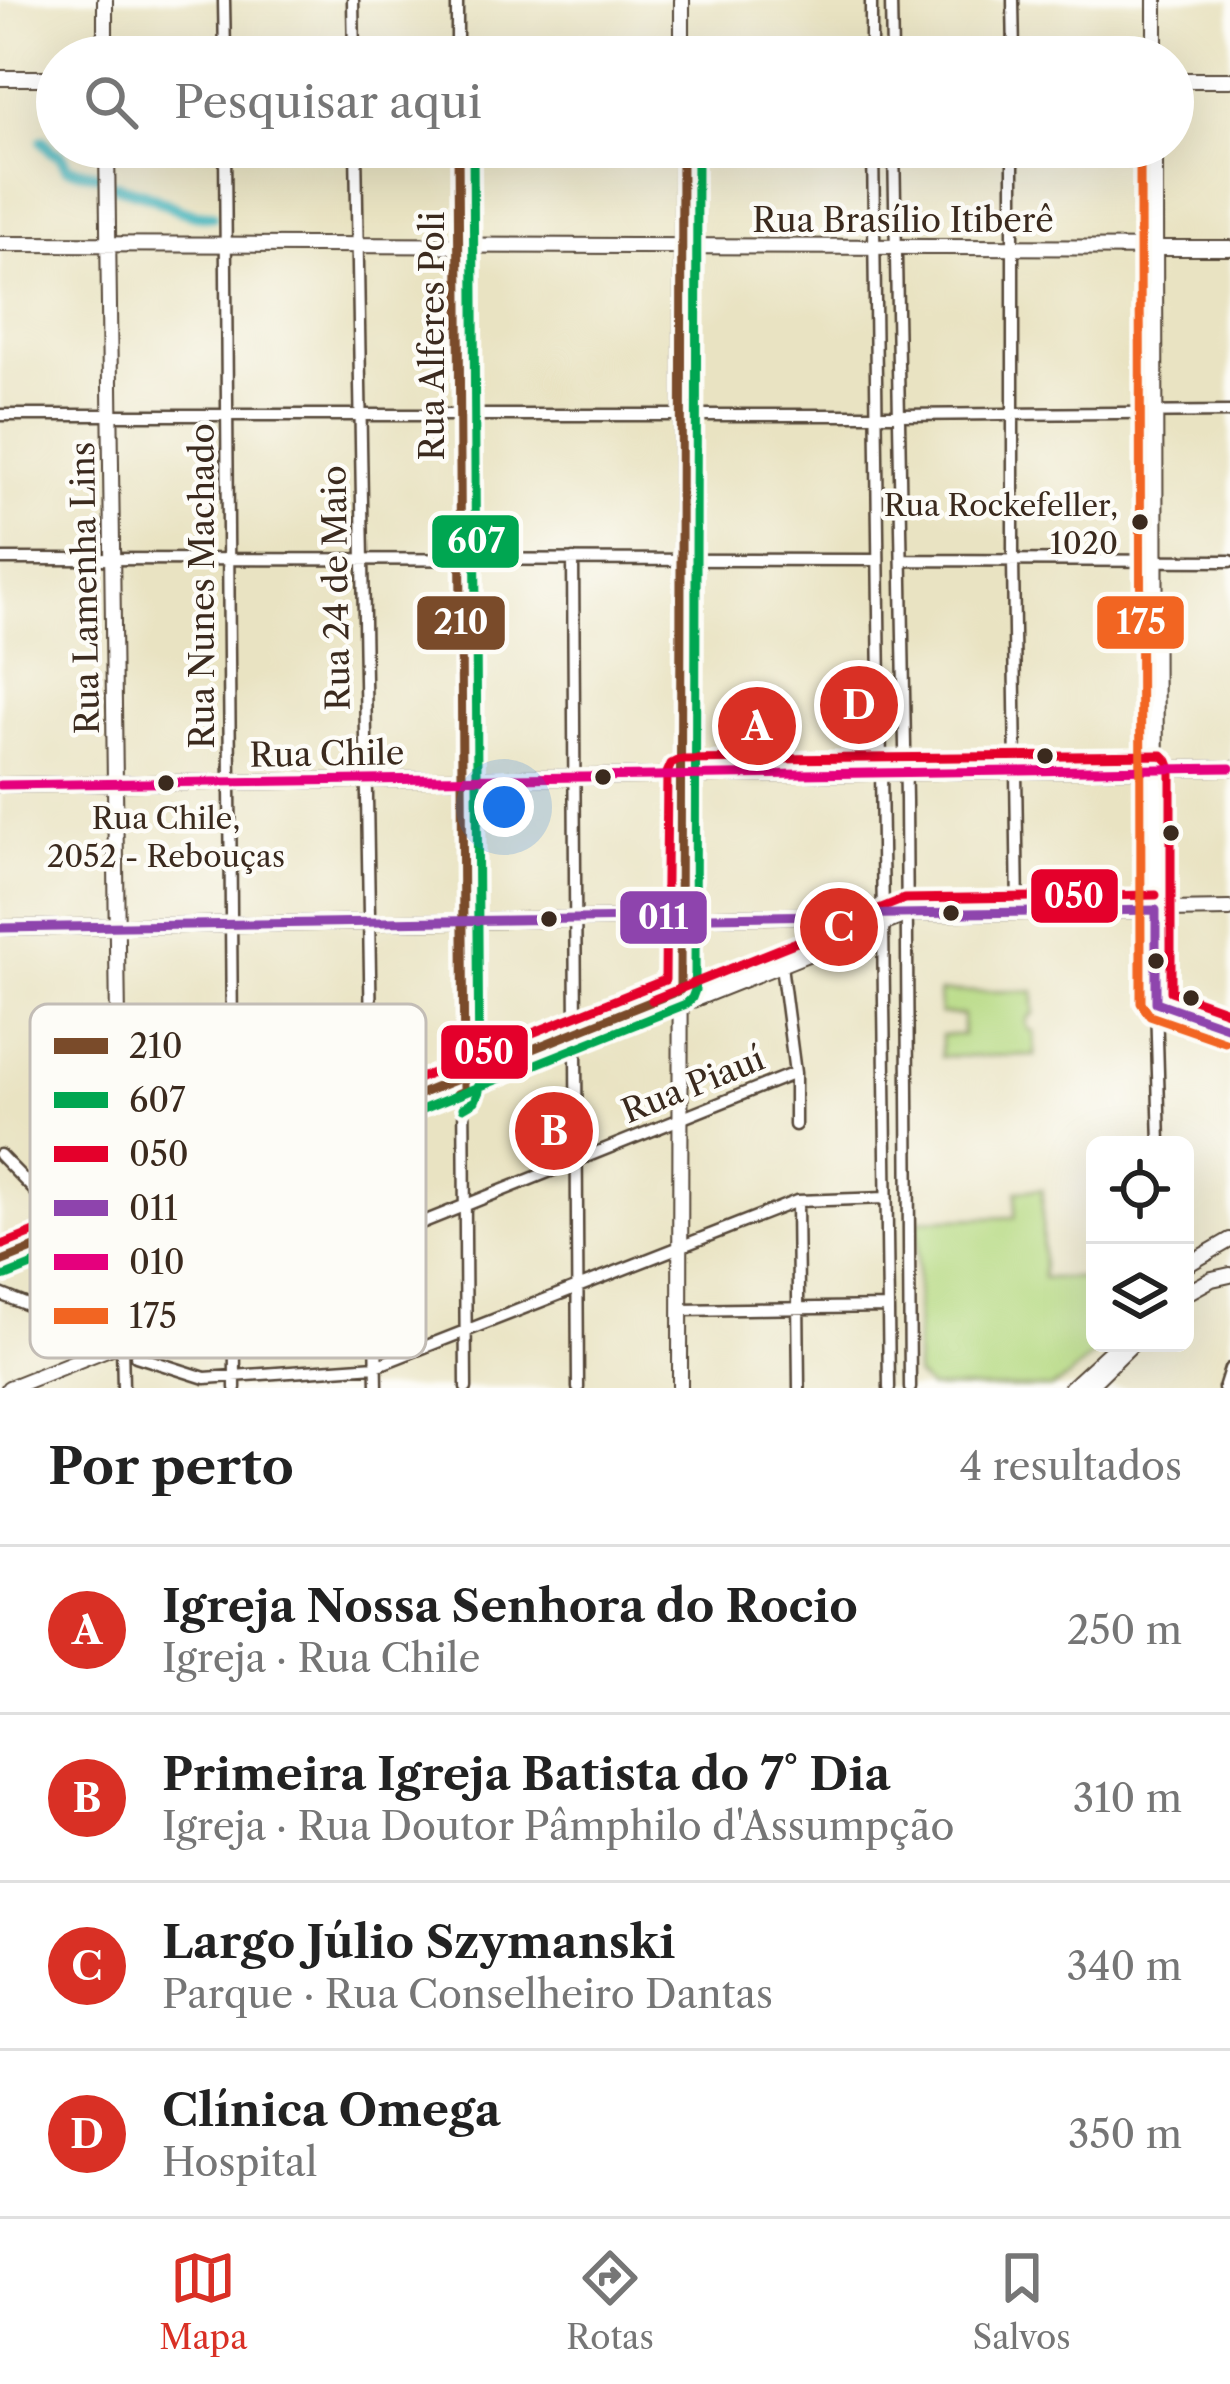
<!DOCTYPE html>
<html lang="pt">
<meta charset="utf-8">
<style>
:root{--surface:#fff;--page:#f6f6f6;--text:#222;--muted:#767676;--line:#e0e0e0;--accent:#d93025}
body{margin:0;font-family:"Libre Caslon Text",serif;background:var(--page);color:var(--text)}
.controls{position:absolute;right:36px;bottom:36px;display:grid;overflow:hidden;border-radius:18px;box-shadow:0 12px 48px #0002}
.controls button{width:108px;height:108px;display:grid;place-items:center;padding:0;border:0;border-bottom:3px solid var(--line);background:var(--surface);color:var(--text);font:60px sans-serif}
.you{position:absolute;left:504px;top:807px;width:42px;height:42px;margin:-30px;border:9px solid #fff;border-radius:50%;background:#1a73e8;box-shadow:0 0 0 18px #1a73e833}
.badge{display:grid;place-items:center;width:78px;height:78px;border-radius:50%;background:var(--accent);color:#fff;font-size:39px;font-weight:700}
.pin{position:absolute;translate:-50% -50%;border:6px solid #fff;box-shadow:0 3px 12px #0006}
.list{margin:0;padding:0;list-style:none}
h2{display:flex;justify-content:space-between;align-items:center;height:156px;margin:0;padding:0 48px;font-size:51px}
h2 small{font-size:39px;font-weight:400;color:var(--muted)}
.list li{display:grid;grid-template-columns:78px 1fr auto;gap:36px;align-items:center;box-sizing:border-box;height:168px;padding:0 48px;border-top:3px solid var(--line)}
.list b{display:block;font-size:45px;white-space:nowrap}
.list p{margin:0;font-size:39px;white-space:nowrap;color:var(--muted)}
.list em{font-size:39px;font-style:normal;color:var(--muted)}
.icon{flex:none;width:66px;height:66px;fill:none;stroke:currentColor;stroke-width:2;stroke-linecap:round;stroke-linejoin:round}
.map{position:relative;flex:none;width:1230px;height:1388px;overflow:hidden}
.search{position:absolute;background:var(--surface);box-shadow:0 12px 48px #0002;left:36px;right:36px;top:36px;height:132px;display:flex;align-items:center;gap:30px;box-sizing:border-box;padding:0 42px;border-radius:66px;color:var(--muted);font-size:45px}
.sheet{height:828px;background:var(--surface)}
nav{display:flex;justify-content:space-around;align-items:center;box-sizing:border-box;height:168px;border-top:3px solid var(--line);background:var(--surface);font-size:33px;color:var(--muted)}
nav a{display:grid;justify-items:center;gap:6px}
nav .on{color:var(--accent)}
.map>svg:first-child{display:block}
.green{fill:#b5d981;stroke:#788250;stroke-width:3}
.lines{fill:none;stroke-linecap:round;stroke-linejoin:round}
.river{stroke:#45b5bc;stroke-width:12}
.minor-casing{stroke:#554637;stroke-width:15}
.major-casing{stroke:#554637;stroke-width:18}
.minor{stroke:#fff;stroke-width:10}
.major{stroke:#fff;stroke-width:14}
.bus-1-casing{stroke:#fdfcf7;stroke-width:18}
.bus-2-casing{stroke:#fdfcf7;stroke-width:18}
.bus-3-casing{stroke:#fdfcf7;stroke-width:18}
.bus-4-casing{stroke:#fdfcf7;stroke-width:18}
.bus-5-casing{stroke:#fdfcf7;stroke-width:18}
.bus-6-casing{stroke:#fdfcf7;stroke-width:18}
.bus-1{stroke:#7a4b2a;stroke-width:9}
.bus-2{stroke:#00a651;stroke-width:9}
.bus-3{stroke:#e4002b;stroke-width:9}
.bus-4{stroke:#8e44ad;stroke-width:9}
.bus-5{stroke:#e5007d;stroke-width:9}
.bus-6{stroke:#f26522;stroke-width:9}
.bus-dot{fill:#3b2a1e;stroke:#fdfcf7;stroke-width:4.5}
.labels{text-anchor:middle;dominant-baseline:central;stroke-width:9;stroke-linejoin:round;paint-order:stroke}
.bus-label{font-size:30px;fill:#3b2a1e;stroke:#fdfcf7;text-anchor:end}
.street-label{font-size:33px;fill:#3b2a1e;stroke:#fdfcf7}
.key{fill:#fdfcf7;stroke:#c3bdb6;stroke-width:3}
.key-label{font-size:33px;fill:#3b2a1e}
.line-badge{stroke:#fdfcf7;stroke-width:4.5}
.badge-label{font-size:33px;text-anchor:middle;font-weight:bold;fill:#fff}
</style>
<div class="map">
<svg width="1230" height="1388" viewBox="0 0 1230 1388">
<rect width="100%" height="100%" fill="#fdfcf7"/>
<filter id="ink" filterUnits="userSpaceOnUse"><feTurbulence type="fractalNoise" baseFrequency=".00833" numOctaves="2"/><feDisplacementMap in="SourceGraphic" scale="24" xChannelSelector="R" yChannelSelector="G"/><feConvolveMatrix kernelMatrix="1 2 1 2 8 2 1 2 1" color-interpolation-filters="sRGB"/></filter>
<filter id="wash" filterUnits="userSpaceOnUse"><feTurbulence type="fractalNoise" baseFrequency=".004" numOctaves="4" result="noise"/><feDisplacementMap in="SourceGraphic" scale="48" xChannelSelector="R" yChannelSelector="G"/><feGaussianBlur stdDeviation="2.7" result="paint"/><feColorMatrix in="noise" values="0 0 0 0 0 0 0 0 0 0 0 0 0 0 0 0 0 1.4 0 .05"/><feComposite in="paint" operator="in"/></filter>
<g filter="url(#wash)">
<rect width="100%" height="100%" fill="#e9e3c2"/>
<!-- green -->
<path class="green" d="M1034 991V1014L1029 1016 1026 1023 1029 1030 1034 1032 1035 1055 941 1057V1035H963V1015L940 1014 939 992Z
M1042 1189 1043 1278H1095V1343H1106L1068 1378 1050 1388H930L916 1375 918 1220 1015 1217 1017 1191Z"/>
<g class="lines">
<!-- river -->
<path class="river" d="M43 141 51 151 61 156 67 168 98 175
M115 185C128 190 142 192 154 198 174 208 189 216 212 216"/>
</g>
</g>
<g filter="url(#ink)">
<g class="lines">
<defs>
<path id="minor" d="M224 0 225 57
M353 0 354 57
M457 0V57
M871 0V57
M891 0 892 57
M1013 0 1014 57
M225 147 233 1169
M356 147 377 1388
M458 147 466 1388
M873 147 889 1388
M894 147 906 800 910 1388
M1013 147V560L1018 912
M0 415H899L1230 412
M0 559 877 560
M573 559 576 1032
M902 560 1230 561
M779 950 795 1073V1125
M680 990 814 936
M1156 1002 1160 1145
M576 1047 578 1388
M0 1155 77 1234
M234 1183 235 1388
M797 1201 799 1388
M0 1294 122 1343
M680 1310 888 1307
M122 1343 795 1073
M122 1343 123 1388
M136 1356 205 1378 376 1366 797 1201 886 1198
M1224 1388 1230 1369"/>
<path id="major" d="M105 0V57
M1155 0V57
M682 57V0
M0 78H57
M1173 80H1230
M1155 147 1156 1002 1230 1028
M0 244 1230 248
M0 785 1230 768
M807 916 814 936 828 946
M0 928 1230 909
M0 1262 680 990
M1185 1266 1230 1240
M0 1276 898 918
M1185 1294 1212 1279 1230 1275
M9 1388 122 1343 107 147
M680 1388 682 147
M1071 1388 1120 1343
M1087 1388 1133 1343"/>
</defs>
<!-- minor casing -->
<use href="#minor" class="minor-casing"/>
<!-- major casing -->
<use href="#major" class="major-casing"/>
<!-- minor -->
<use href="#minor" class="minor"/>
<!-- major -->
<use href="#major" class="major"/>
<defs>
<path id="bus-1" d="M457 1094 464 1091 458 147
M0 1262 680 990 682 147"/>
<path id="bus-2" d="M463 1108 475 1101 479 1091 473 147
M6 1276 686 1004 692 998 695 990 697 147"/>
<path id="bus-3" d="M652 1000 904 899 1156 895
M0 1246 665 980 667 773 671 764 679 760 1162 755 1168 761 1171 769V991L1230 1012"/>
<path id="bus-4" d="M0 928 1156 910V1002L1230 1028"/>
<path id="bus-5" d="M0 785 1230 768"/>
<path id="bus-6" d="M1140 147 1141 1003 1150 1016 1225 1042"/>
</defs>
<!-- bus-1 casing -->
<use href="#bus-1" class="bus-1-casing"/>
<!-- bus-2 casing -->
<use href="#bus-2" class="bus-2-casing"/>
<!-- bus-3 casing -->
<use href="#bus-3" class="bus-3-casing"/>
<!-- bus-4 casing -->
<use href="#bus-4" class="bus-4-casing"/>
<!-- bus-5 casing -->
<use href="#bus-5" class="bus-5-casing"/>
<!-- bus-6 casing -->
<use href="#bus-6" class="bus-6-casing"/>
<!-- bus-1 -->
<use href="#bus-1" class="bus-1"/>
<!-- bus-2 -->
<use href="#bus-2" class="bus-2"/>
<!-- bus-3 -->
<use href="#bus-3" class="bus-3"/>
<!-- bus-4 -->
<use href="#bus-4" class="bus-4"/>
<!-- bus-5 -->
<use href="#bus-5" class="bus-5"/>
<!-- bus-6 -->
<use href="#bus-6" class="bus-6"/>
</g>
</g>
<!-- markers -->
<g class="bus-dot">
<circle cx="1140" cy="522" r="10"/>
<circle cx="1045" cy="756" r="10"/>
<circle cx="603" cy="777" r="10"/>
<circle cx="166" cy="783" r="10"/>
<circle cx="1171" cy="833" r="10"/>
<circle cx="951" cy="913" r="10"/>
<circle cx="549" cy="919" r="10"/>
<circle cx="1156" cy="961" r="10"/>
<circle cx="1191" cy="998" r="10"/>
</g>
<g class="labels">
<!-- bus labels -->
<g class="bus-label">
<text x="1118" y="505">Rua Rockefeller,<tspan x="1118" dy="38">1020</tspan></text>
<text x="166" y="818" text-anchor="middle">Rua Chile,<tspan x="166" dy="38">2052 - Rebouças</tspan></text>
</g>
<!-- street labels -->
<g class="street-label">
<text x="903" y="220">Rua Brasílio Itiberê</text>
<text transform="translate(432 336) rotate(-90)">Rua Alferes Poli</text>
<text transform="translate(202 586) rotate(-90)">Rua Nunes Machado</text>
<text transform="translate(85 588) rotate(-91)">Rua Lamenha Lins</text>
<text transform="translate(336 588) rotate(-91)">Rua 24 de Maio</text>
<text transform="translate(327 754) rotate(-1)">Rua Chile</text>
<text transform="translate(693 1085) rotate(-22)">Rua Piauí</text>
</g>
</g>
<!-- legend -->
<rect x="30" y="1004" width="396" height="354" rx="18" class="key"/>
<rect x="54" y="1038" width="54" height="16" fill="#7a4b2a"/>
<rect x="54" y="1092" width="54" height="16" fill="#00a651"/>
<rect x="54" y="1146" width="54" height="16" fill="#e4002b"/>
<rect x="54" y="1200" width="54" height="16" fill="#8e44ad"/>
<rect x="54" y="1254" width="54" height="16" fill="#e5007d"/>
<rect x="54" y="1308" width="54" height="16" fill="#f26522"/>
<g class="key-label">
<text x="129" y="1058">210</text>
<text x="129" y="1112">607</text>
<text x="129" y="1166">050</text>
<text x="129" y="1220">011</text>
<text x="129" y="1274">010</text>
<text x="129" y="1328">175</text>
</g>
<g class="line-badge">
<rect x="430" y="513" width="91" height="57" rx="12" fill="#00a651"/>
<rect x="1095" y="594" width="91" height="57" rx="12" fill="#f26522"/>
<rect x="415" y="594" width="92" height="58" rx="12" fill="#7a4b2a"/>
<rect x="1029" y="867" width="91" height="58" rx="12" fill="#e4002b"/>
<rect x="618" y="889" width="91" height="57" rx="12" fill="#8e44ad"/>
<rect x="439" y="1023" width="91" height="58" rx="12" fill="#e4002b"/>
</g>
<g class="badge-label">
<text x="476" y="553">607</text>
<text x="1141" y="634">175</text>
<text x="461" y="634">210</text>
<text x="1074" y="908">050</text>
<text x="663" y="929">011</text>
<text x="484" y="1064">050</text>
</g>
</svg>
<div class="controls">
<button><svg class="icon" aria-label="locate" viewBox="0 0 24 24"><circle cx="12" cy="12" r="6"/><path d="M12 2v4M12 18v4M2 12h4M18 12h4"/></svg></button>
<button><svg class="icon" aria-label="layers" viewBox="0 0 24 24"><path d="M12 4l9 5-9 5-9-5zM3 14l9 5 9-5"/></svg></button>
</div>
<div class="you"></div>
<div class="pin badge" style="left:757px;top:726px">A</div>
<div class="pin badge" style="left:554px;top:1131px">B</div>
<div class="pin badge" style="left:839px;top:927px">C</div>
<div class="pin badge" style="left:859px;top:705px">D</div>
<div class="search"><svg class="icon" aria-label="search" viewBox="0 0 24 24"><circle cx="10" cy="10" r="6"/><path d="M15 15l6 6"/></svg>Pesquisar aqui</div>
</div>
<section class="sheet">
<h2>Por perto<small>4 resultados</small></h2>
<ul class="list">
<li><span class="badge">A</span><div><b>Igreja Nossa Senhora do Rocio</b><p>Igreja · Rua Chile</p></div><em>250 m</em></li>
<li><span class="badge">B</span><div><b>Primeira Igreja Batista do 7° Dia</b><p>Igreja · Rua Doutor Pâmphilo d'Assumpção</p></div><em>310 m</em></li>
<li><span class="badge">C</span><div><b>Largo Júlio Szymanski</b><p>Parque · Rua Conselheiro Dantas</p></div><em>340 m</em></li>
<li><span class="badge">D</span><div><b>Clínica Omega</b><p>Hospital</p></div><em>350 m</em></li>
</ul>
</section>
<nav>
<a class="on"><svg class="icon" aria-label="map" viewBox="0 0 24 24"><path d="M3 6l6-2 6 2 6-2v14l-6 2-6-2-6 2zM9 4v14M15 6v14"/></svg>Mapa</a>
<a><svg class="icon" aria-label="directions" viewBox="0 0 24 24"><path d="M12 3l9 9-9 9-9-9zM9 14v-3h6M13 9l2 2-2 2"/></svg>Rotas</a>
<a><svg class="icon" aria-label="saved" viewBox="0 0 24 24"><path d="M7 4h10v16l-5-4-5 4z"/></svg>Salvos</a>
</nav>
